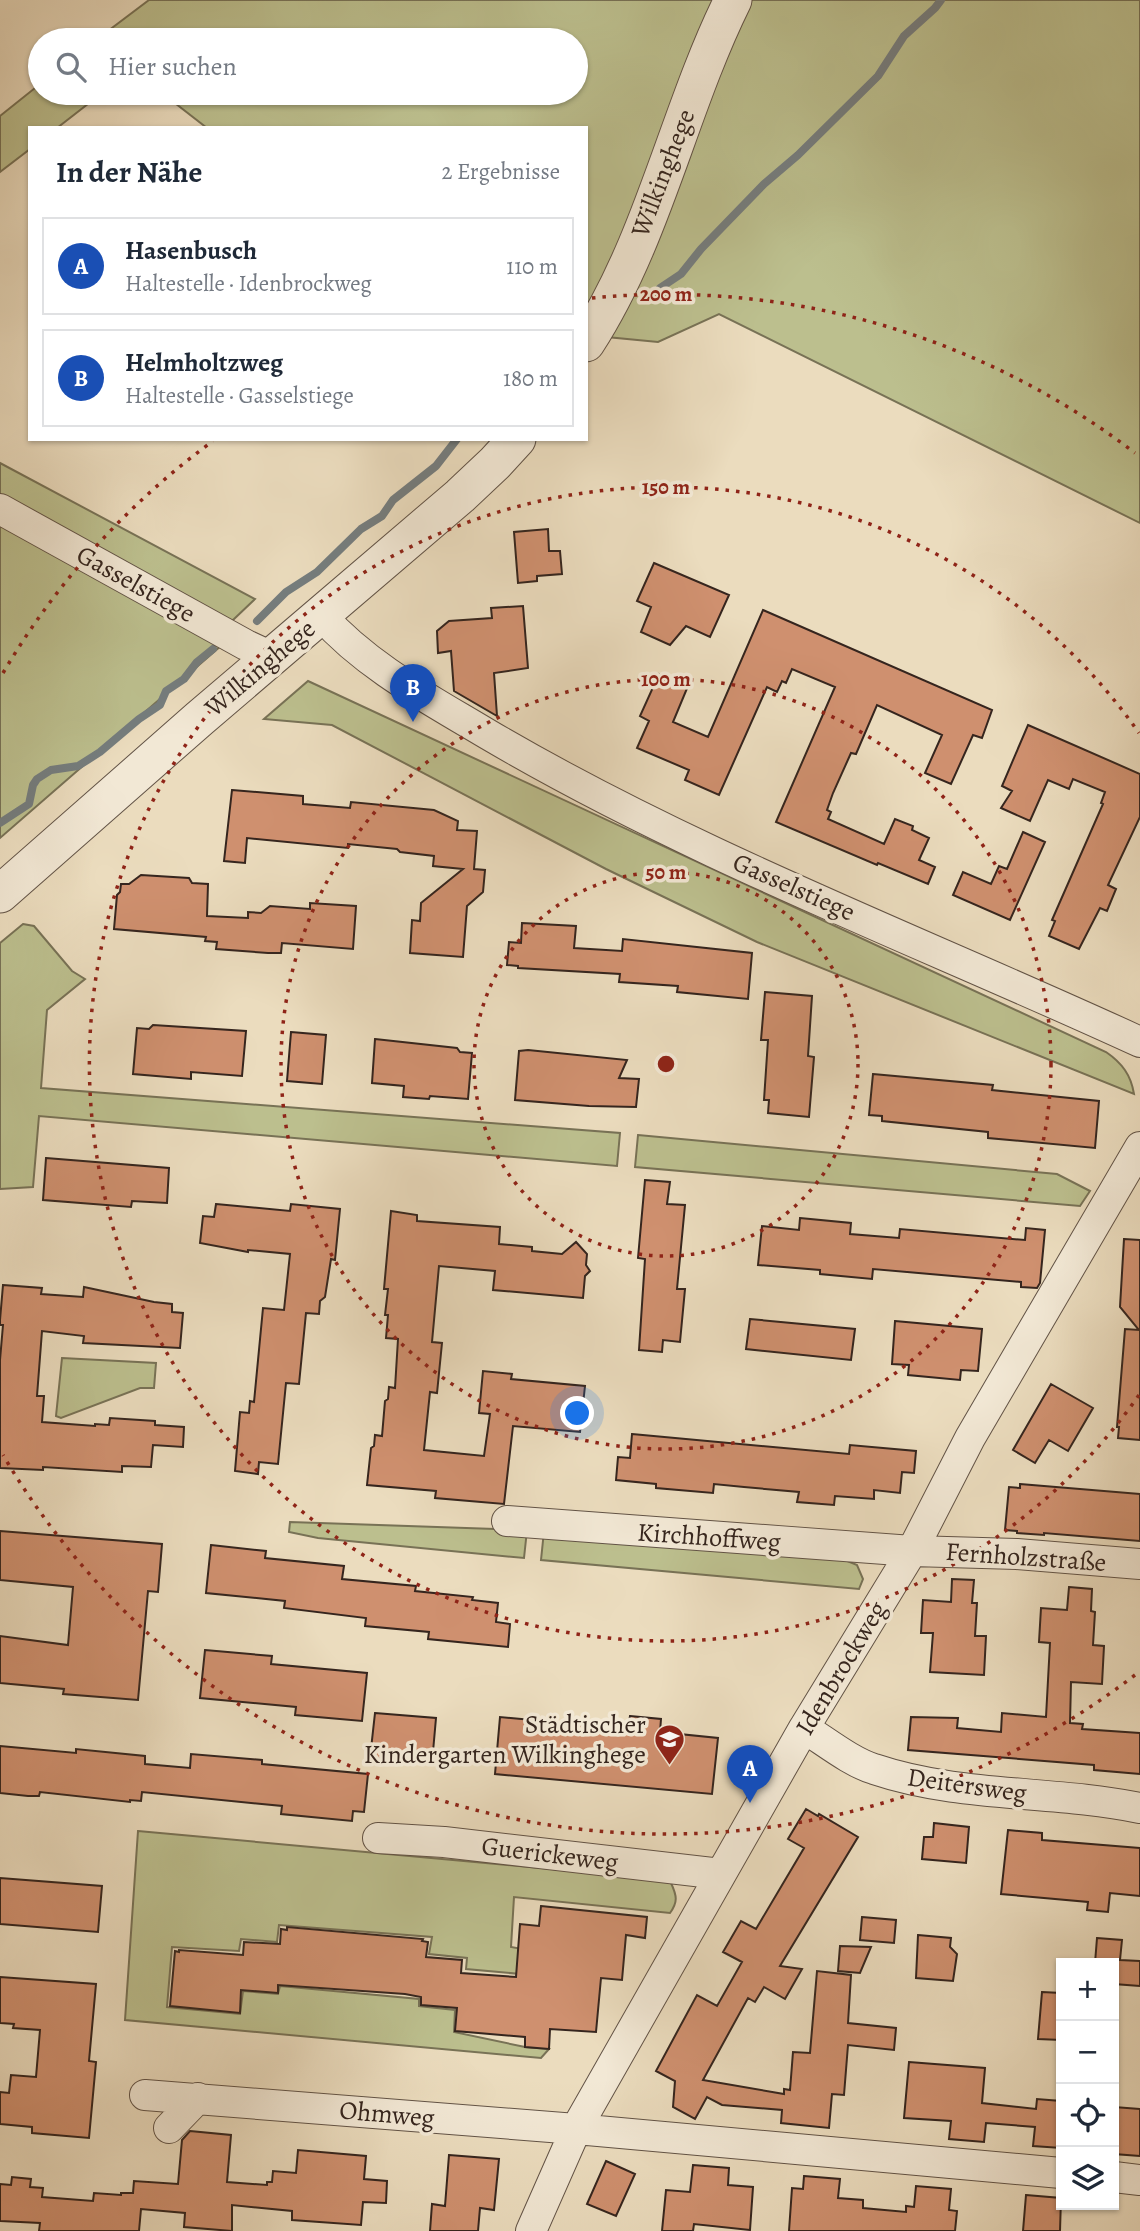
<!DOCTYPE html>
<html lang="de">
<meta charset="utf-8">
<style>
:root{--surface:#fff;--page:#f6f6f7;--text:#1f2937;--muted:#747a83;--line:#e0e1e3;--accent:#db2777}
body{margin:0;font-family:Alegreya,serif;background:var(--page);color:var(--text)}
.controls{position:absolute;right:21px;bottom:21px;display:grid;overflow:hidden;border-radius:0px;box-shadow:0 2px 5px #0004}
.controls button{width:63px;height:63px;display:grid;place-items:center;padding:0;border:0;border-bottom:2px solid var(--line);background:var(--surface);color:var(--text);font:35px sans-serif}
.you{position:absolute;left:578px;top:1414px;width:24px;height:24px;margin:-18px;border:5px solid #fff;border-radius:50%;background:#1a73e8;box-shadow:0 0 0 10px #1a73e833}
.badge{display:grid;place-items:center;width:46px;height:46px;border-radius:50%;background:var(--accent);color:#fff;font-size:23px;font-weight:700}
.pin{position:absolute;translate:-50% -58px;filter:drop-shadow(0 2px 4px #0008)}
.pin::after{content:'';position:absolute;top:37px;width:24px;height:21px;background:inherit;clip-path:polygon(0 0,100% 0,50% 100%)}
.list{margin:0;padding:0;list-style:none}
h2{display:flex;justify-content:space-between;align-items:center;height:91px;margin:0;padding:0 28px;font-size:30px}
h2 small{font-size:23px;font-weight:400;color:var(--muted)}
.list li{display:grid;grid-template-columns:46px 1fr auto;gap:21px;align-items:center;box-sizing:border-box;height:98px;margin:0 14px 14px;padding:0 14px;border:2px solid var(--line);border-radius:0px}
.list b{display:block;font-size:26px;white-space:nowrap}
.list p{margin:0;font-size:23px;white-space:nowrap;color:var(--muted)}
.list em{font-size:23px;font-style:normal;color:var(--muted)}
.icon{flex:none;width:38px;height:38px;fill:none;stroke:currentColor;stroke-width:2;stroke-linecap:round;stroke-linejoin:round}
.map{position:relative;flex:none;width:1140px;height:2231px;overflow:hidden}
.search{position:absolute;background:var(--surface);box-shadow:0 2px 5px #0004;left:28px;top:28px;width:560px;height:77px;display:flex;align-items:center;gap:18px;box-sizing:border-box;padding:0 24px;border-radius:38px;color:var(--muted);font-size:26px}
.panel{position:absolute;background:var(--surface);box-shadow:0 2px 5px #0004;left:28px;top:126px;width:560px;height:315px;border-radius:0px}
.map>svg:first-child{display:block}
.green{fill:#bcbf8e;stroke:#787256;stroke-width:2}
.lines{fill:none;stroke-linecap:round;stroke-linejoin:round}
.stream{stroke:#757d7e;stroke-width:8}
.building{fill:#cf906f;stroke:#35251e;stroke-width:2}
.minor-casing{stroke:#625346;stroke-width:32}
.tertiary-casing{stroke:#625346;stroke-width:39}
.minor{stroke:#f2e8d5;stroke-width:30}
.tertiary{stroke:#f2e8d5;stroke-width:37}
.ring{fill:none;stroke:#8f2418;stroke-width:3.5;stroke-dasharray:3.5 7}
.labels{text-anchor:middle;dominant-baseline:central;stroke-width:7;stroke-linejoin:round;paint-order:stroke}
.street-label{font-size:26px;fill:#35251e;stroke:#f2e8d5}
.poi-label{font-size:26px;fill:#35251e;stroke:#f2e8d5;text-anchor:end}
.centre{fill:#8f2418;stroke:#f2e8d5;stroke-width:3.5}
.ring-label{font-size:21px;text-anchor:middle;font-weight:bold;fill:#8f2418;stroke:#f2e8d5;stroke-width:7;stroke-linejoin:round;paint-order:stroke}
</style>
<div class="map">
<svg width="1140" height="2231" viewBox="0 0 1140 2231">
<rect width="100%" height="100%" fill="#ebdcbe"/>
<filter id="stains"><feTurbulence type="fractalNoise" baseFrequency=".00286" numOctaves="4"/><feColorMatrix values="0 0 0 0 .2 0 0 0 0 .09 0 0 0 0 .02 0 0 0 .5 -.17"/></filter>
<radialGradient id="worn" r=".72"><stop offset=".6" stop-color="#630" stop-opacity="0"/><stop offset="1" stop-color="#630" stop-opacity=".3"/></radialGradient>
<!-- green -->
<path class="green" d="M149 0H1140V523L719 314 658 342 586 335V128H207L162 93H576V40H96Z
M40 84V93H102L57 128H30V149L0 172V116Z
M0 463 255 599 212 640 222 645 0 838Z
M308 681 1106 1052C1122 1063 1131 1075 1134 1094L757 942 606 869 332 725 264 719Z
M23 924 34 926 72 971 85 979 47 1010 41 1088 620 1133 617 1166 39 1116 33 1187 0 1189V943Z
M638 1135 1057 1174 1090 1191 1080 1206 635 1167Z
M62 1358 156 1363 154 1388H140L61 1418 56 1416Z
M290 1522 527 1530 524 1558 318 1538 289 1532Z
M544 1531 845 1560 857 1565 863 1579 859 1589 541 1560Z
M138 1831 661 1879 671 1883C677 1896 678 1902 670 1913L514 1897 511 1947 533 1951 531 1975 466 1969 467 1958 429 1954 432 1937 279 1925 277 1942 241 1939 239 1951 172 1947 167 2007 240 2014 243 1991 278 1994 280 1986 419 1999V2006L455 2010 454 2032 525 2047 549 2049 541 2058 125 2020Z"/>
<g class="lines">
<!-- stream -->
<path class="stream" d="M660 288 681 274 701 249 764 184 798 155 878 76 904 36 935 8 941 0
M257 621 286 592 317 572 361 529 382 516 393 500 436 466 457 439
M0 823 29 804 33 785 37 779 51 770 78 766 100 752 139 719 160 705 166 691 184 679 197 662 213 649"/>
</g>
<!-- building -->
<path class="building" d="M548 529 549 551H560L562 574 537 576V581L518 583 514 532Z
M654 563 729 595 710 637 686 626 670 645 641 632 651 607 637 601Z
M523 606 528 668 494 673 497 716 454 691 451 651 438 653 437 631 449 621 492 618 491 608Z
M763 610 992 710 982 738 973 735 951 784 925 773 942 735 877 705 856 754 851 753 833 793 827 810 831 812 828 819 884 844 895 819 913 826 912 830 929 838 919 860 935 867 928 884 878 863 877 865 776 822 835 687 792 669 786 683 782 681 777 692 767 687 719 795 685 780 689 770 637 748 649 721 640 716 659 674 688 686 673 722 708 737Z
M1028 725 1140 774V817L1108 885 1116 889 1107 911 1100 908 1079 949 1049 936 1055 921 1052 920 1103 804 1101 803 1105 792 1073 779 1069 789 1048 780 1030 821 1001 808 1012 791 1002 786Z
M232 790 303 796V804L350 808 351 802 434 810 458 821 457 830 477 831 474 869 485 870 483 892 467 906 463 957 410 953 412 920 420 921 421 903 463 869 433 866 434 856 400 852 397 849 348 844V848L247 838 245 863 224 861Z
M1023 832 1045 842 1010 920 953 895 963 872 991 884 999 866 1007 869Z
M141 875 189 878 192 883 208 884 207 916 248 918V912L261 913 270 906 310 909V903L356 906 353 949 282 943 281 953H268L216 949 217 942 205 941 206 937 114 929 117 895 120 892 121 884H129Z
M522 923 576 926 574 948 622 951 623 939 752 953 748 999 677 992 678 986 619 982 620 974 518 968V966L507 965 509 942 521 943Z
M765 992 812 996 808 1056 814 1057 809 1117 768 1113 769 1100H764L768 1040H761Z
M153 1025 246 1031 242 1076 191 1072V1079L133 1074 137 1028 149 1029Z
M291 1032 326 1035 322 1084 287 1081Z
M375 1039 457 1048 460 1052 472 1053 468 1099 430 1096 429 1099 403 1097 404 1086 372 1083Z
M528 1050 627 1060 619 1078 639 1079 636 1107 589 1106 515 1100 519 1051Z
M873 1074 993 1085 992 1090 1099 1101 1095 1148 988 1138V1132L882 1121V1116L869 1115Z
M46 1158 169 1168 167 1203 132 1201 131 1207 43 1200Z
M645 1180 670 1182 667 1204 685 1205 677 1289H685L680 1342 663 1340 662 1352 639 1350 645 1259 638 1258Z
M216 1204 290 1211 291 1204 340 1209 335 1260 331 1259 325 1297 320 1301 319 1314 306 1313 299 1384 286 1383 278 1464 259 1462 258 1474 235 1471 240 1412 249 1413 250 1401 254 1402 263 1308 284 1310 290 1254 248 1250V1252L200 1243 203 1216 214 1217Z
M391 1211 417 1215V1221L500 1227 499 1244 532 1247V1251L562 1254 576 1242 587 1254 586 1265 590 1271 585 1276 583 1298 493 1290 495 1271 439 1266 432 1342 442 1343 437 1393 430 1392 424 1450 484 1456 490 1414 479 1413 483 1371 512 1374 511 1379 585 1386 580 1432 513 1426 504 1504 435 1498 436 1491 367 1485 371 1448 374 1446 375 1435 382 1436 385 1401 388 1399 389 1387 395 1388 398 1339 386 1338 388 1315H385L388 1289H384Z
M800 1218 851 1223 850 1234 899 1238 900 1229 1025 1240 1026 1228 1045 1230 1040 1283 1037 1288 1021 1287V1282L873 1269 872 1279 820 1274V1270L758 1265 762 1226 799 1230Z
M1124 1239 1140 1240V1440L1118 1438 1119 1427H1117L1125 1329 1139 1330 1120 1307Z
M3 1285 42 1288 41 1294 83 1297 84 1287 154 1302 172 1304V1312L183 1313 180 1348 83 1343 84 1336 42 1331 37 1396H44L42 1422 95 1426V1424L109 1425 110 1418 155 1421V1425L184 1427 183 1447 153 1445 151 1467 122 1466V1472L43 1467V1470L0 1468V1360L3 1325H0V1320Z
M750 1319 855 1329 851 1360 746 1349Z
M895 1321 982 1329 978 1371 961 1370 960 1380 908 1375 909 1365 892 1364Z
M1051 1384 1093 1408 1068 1451 1049 1440 1035 1463 1013 1450Z
M632 1434 849 1454 850 1445 916 1451 914 1473 902 1472 900 1493 874 1490V1499L835 1496 834 1505 797 1502 799 1492 744 1487 714 1484 713 1493 656 1488V1484L616 1480 618 1457 630 1458Z
M1020 1484 1140 1494V1541L1044 1533V1535L1017 1533V1531L1005 1530 1009 1487 1020 1488Z
M0 1531 162 1544 158 1592 148 1591 138 1700 63 1694 64 1689 0 1683V1636L68 1645 73 1587 0 1580Z
M211 1545 266 1551 265 1558 344 1566 342 1579 416 1586 415 1591 473 1597 472 1600 498 1603 496 1622 510 1624 508 1647 428 1639 429 1632 365 1626 366 1618 284 1608 285 1601 206 1593Z
M952 1579 974 1580 972 1603H977L975 1636H986L984 1675 930 1672 933 1633H921L923 1600 951 1602Z
M1069 1587 1092 1589 1091 1611 1095 1612 1093 1645 1104 1646 1102 1684 1071 1682 1070 1723 1083 1724 1082 1729 1140 1733V1774L1094 1770V1765L908 1750 911 1717 958 1718 957 1728 1001 1732 1002 1713 1046 1717 1050 1643 1039 1642 1041 1608 1067 1610Z
M205 1650 272 1656 271 1664 367 1673 362 1721 295 1715 296 1707 200 1698Z
M375 1713 436 1718 432 1763 370 1758Z
M630 1716 661 1719 660 1732 718 1738 712 1794 495 1774 500 1717 628 1729Z
M0 1746 76 1753V1749L145 1756V1764L190 1768 191 1754 262 1760V1764L368 1774 364 1812 353 1811 352 1821 281 1814 282 1806 142 1792 141 1801 130 1800V1802L40 1792 39 1796H28L0 1793Z
M806 1809 818 1816 819 1814 858 1837 780 1966 802 1969 785 1999 764 1987 755 2002 748 1998 703 2080 784 2094V2089L790 2090 793 2052 810 2053 817 1971 851 1975 848 2023 896 2028 894 2050 848 2045 844 2095 832 2094 829 2128 781 2123 782 2110 722 2105 707 2097 695 2119 673 2107 675 2081 656 2071 697 1995 717 2006 742 1962 723 1952 741 1921 756 1929 804 1848 788 1839Z
M934 1823 969 1827 966 1863 922 1859 924 1837H933Z
M1008 1830 1042 1833V1840L1140 1848V1896L1110 1893 1108 1912 1087 1910 1088 1902 1001 1894Z
M0 1878 102 1886 98 1932 0 1924Z
M541 1906 647 1917 645 1938 626 1935 622 1980 601 1978 596 2032 550 2029 549 2049 525 2047V2037L455 2031 457 2008 421 2005V1997L405 1994 278 1985V1993L241 1990 240 2013 170 2006 175 1951 179 1952V1950L243 1955 244 1942 280 1944 281 1929 287 1930V1927L423 1939 422 1941 428 1942 426 1957 462 1960 461 1973 516 1977 520 1924 539 1926Z
M862 1917 896 1920 894 1943 860 1940Z
M918 1935 951 1938 950 1947 957 1954 953 1981 916 1978Z
M1097 1938 1122 1940 1120 1960 1140 1961V1986L1114 1984V1963H1095Z
M840 1946 871 1947 860 1973 838 1971Z
M0 1977 96 1984 89 2061 96 2062 89 2138 32 2133V2127L0 2124V2092L9 2093 11 2075 36 2077 40 2030 13 2028 14 2024 0 2023Z
M1042 1992 1061 1993V2040L1038 2039Z
M909 2062 985 2068 982 2103 1036 2109 1037 2099 1061 2101V2148L1033 2146 1035 2127 986 2123 984 2142 949 2139 951 2121 904 2118Z
M1114 2107 1140 2109V2156L1114 2154Z
M190 2131 231 2135 227 2182 267 2185V2182H272L273 2171 296 2173 298 2150 366 2156 364 2179 387 2181 386 2203 363 2202 361 2225 292 2220V2211L232 2205V2231L184 2227 185 2213 141 2209 139 2231H39L40 2223 0 2221V2184L11 2185 12 2177 31 2179 30 2187 43 2188 42 2197 93 2201 94 2193 121 2195V2193H133L134 2181 178 2184 182 2140Z
M449 2155 499 2159 494 2210 480 2208 478 2231H430L432 2204 445 2206Z
M606 2161 635 2174 616 2216 587 2204Z
M693 2165 729 2168 728 2185 753 2187 750 2230 694 2224 693 2231H662L666 2190 690 2192Z
M804 2176 840 2179 838 2198 863 2200V2208L906 2212V2206L914 2207 916 2186 951 2189 949 2210 957 2211 955 2231H789L792 2188 803 2189Z
M1026 2195 1061 2198 1060 2231H1023Z"/>
<g class="lines">
<defs>
<path id="minor" d="M0 509 246 645 272 657
M322 616C367 667 431 700 489 735 695 856 923 942 1140 1042
M507 1521 912 1551 1017 1554 1140 1564
M804 1728C825 1741 851 1762 874 1769 960 1798 1052 1790 1140 1808
M378 1838 444 1842 721 1874
M145 2095 576 2129 1061 2173
M169 2128 198 2098
M1114 2177 1140 2180
M531 2231 576 2129 804 1728 912 1551 970 1438 1140 1147"/>
<path id="tertiary" d="M586 343C654 238 678 111 733 0
M0 894 199 719 460 496 495 463 517 439"/>
</defs>
<!-- minor casing -->
<use href="#minor" class="minor-casing"/>
<!-- tertiary casing -->
<use href="#tertiary" class="tertiary-casing"/>
<!-- minor -->
<use href="#minor" class="minor"/>
<!-- tertiary -->
<use href="#tertiary" class="tertiary"/>
</g>
<!-- distance rings -->
<g class="ring">
<circle cx="666" cy="1064" r="192"/>
<circle cx="666" cy="1064" r="385"/>
<path d="M1139 1395A577 577 0 1 1 1139 733"/>
<path d="M1135 1675A770 770 0 0 1 3 1455M3 673A770 770 0 0 1 213 441M592 298A770 770 0 0 1 1135 453"/>
</g>
<!-- icons -->
<defs>
<symbol id="school-pin" viewBox="-11 -11 22 30"><path d="M0 17L-7.5 6A9.5 9.5 0 1 1 7.5 6Z" fill="#8f2418" stroke="#f2e8d5"/><path d="M0-5L7-2L0 1L-7-2ZM-4 1L0 2.5L4 1V4Q0 6-4 4Z" fill="#fff"/></symbol>
</defs>
<g fill-rule="evenodd">
<use href="#school-pin" x="652" y="1722" width="35" height="47"/>
</g>
<g class="labels">
<!-- street labels -->
<g class="street-label">
<text transform="translate(663 173) rotate(-69)">Wilkinghege</text>
<text transform="translate(136 584) rotate(29)">Gasselstiege</text>
<text transform="translate(260 668) rotate(-40)">Wilkinghege</text>
<text transform="translate(794 887) rotate(24)">Gasselstiege</text>
<text transform="translate(709 1537) rotate(4)">Kirchhoffweg</text>
<text transform="translate(1026 1557) rotate(4)">Fernholzstraße</text>
<text transform="translate(841 1668) rotate(-59)">Idenbrockweg</text>
<text transform="translate(967 1785) rotate(8)">Deitersweg</text>
<text transform="translate(550 1854) rotate(7)">Guerickeweg</text>
<text transform="translate(387 2114) rotate(5)">Ohmweg</text>
</g>
<!-- poi labels -->
<g class="poi-label">
<text x="646" y="1724">Städtischer<tspan x="646" dy="30">Kindergarten Wilkinghege</tspan></text>
</g>
</g>
<circle cx="666" cy="1064" r="10" class="centre"/>
<g class="ring-label">
<text x="666" y="301">200 m</text>
<text x="666" y="494">150 m</text>
<text x="666" y="686">100 m</text>
<text x="666" y="879">50 m</text>
</g>
<rect width="100%" height="100%" filter="url(#stains)"/>
<rect width="100%" height="100%" fill="url(#worn)"/>
</svg>
<div class="controls">
<button>+</button>
<button>−</button>
<button><svg class="icon" aria-label="locate" viewBox="0 0 24 24"><circle cx="12" cy="12" r="6"/><path d="M12 2v4M12 18v4M2 12h4M18 12h4"/></svg></button>
<button><svg class="icon" aria-label="layers" viewBox="0 0 24 24"><path d="M12 4l9 5-9 5-9-5zM3 14l9 5 9-5"/></svg></button>
</div>
<div class="you"></div>
<div class="pin badge" style="left:750px;top:1803px;background:#1a4fb4">A</div>
<div class="pin badge" style="left:413px;top:722px;background:#1a4fb4">B</div>
<div class="search"><svg class="icon" aria-label="search" viewBox="0 0 24 24"><circle cx="10" cy="10" r="6"/><path d="M15 15l6 6"/></svg>Hier suchen</div>
<section class="panel">
<h2>In der Nähe<small>2 Ergebnisse</small></h2>
<ul class="list">
<li><span class="badge" style="background:#1a4fb4">A</span><div><b>Hasenbusch</b><p>Haltestelle · Idenbrockweg</p></div><em>110 m</em></li>
<li><span class="badge" style="background:#1a4fb4">B</span><div><b>Helmholtzweg</b><p>Haltestelle · Gasselstiege</p></div><em>180 m</em></li>
</ul>
</section>
</div>
